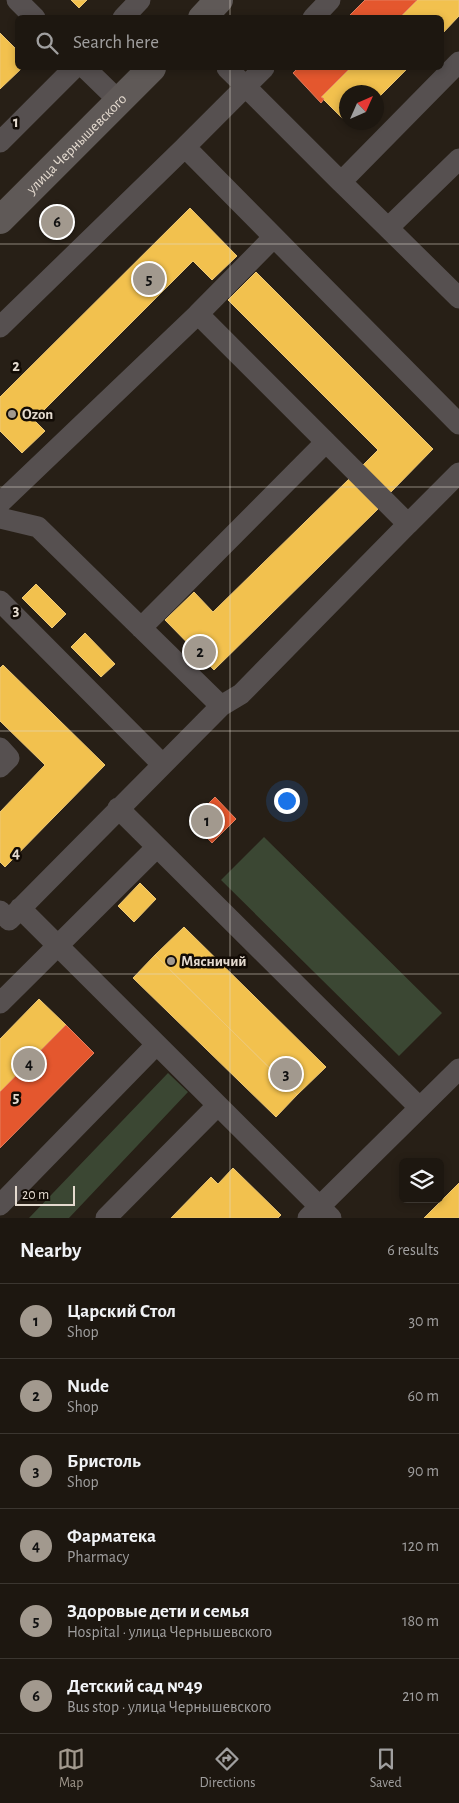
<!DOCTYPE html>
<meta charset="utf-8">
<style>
:root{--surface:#1d1710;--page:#2a241e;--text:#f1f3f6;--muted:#a09f9f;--line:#3b3630;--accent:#a2998e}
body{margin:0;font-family:"Alegreya Sans",sans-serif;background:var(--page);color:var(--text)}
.controls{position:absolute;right:15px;bottom:15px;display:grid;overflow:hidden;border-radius:8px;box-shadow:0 2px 8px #0003}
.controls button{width:45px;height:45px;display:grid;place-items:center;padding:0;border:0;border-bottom:1px solid var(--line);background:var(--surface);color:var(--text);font:25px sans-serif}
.compass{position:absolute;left:339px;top:85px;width:45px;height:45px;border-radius:50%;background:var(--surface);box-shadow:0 2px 8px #0003;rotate:45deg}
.scale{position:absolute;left:15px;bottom:12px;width:60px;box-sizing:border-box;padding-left:5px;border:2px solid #e4dacf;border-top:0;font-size:14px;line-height:18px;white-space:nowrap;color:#e4dacf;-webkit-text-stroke:4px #120b05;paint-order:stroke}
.you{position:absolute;left:286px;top:800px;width:18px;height:18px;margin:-12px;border:4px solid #fff;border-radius:50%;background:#1a73e8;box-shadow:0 0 0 8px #1a73e833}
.badge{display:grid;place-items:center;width:32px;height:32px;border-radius:50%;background:var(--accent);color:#111;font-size:16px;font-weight:700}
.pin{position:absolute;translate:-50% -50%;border:2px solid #fff;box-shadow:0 1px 5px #0006}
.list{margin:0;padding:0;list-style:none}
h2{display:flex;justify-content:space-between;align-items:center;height:65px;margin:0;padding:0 20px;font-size:21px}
h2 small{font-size:16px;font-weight:400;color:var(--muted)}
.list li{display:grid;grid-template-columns:32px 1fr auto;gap:15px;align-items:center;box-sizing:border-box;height:75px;padding:0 20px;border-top:1px solid var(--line)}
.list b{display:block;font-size:19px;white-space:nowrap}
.list p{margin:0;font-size:16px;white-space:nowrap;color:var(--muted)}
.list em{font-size:16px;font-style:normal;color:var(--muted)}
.icon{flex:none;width:28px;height:28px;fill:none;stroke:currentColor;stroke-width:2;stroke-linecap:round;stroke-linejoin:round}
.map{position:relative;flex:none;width:459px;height:1218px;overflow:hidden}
.search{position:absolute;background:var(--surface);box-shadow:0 2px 8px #0003;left:15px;right:15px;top:15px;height:55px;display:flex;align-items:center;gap:12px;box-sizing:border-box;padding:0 18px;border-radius:8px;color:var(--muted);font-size:19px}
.sheet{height:515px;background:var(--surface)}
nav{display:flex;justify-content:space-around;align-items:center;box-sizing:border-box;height:70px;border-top:1px solid var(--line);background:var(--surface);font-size:14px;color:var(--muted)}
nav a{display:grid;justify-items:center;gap:2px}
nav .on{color:var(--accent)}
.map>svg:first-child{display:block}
.green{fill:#3b4733}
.homes{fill:#f2c14e;stroke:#eec875}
.shops{fill:#e4572e;stroke:#e47e5e}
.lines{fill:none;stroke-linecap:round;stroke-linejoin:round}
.minor{stroke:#565050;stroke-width:21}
.major{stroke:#5f5957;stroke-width:28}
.grid{fill:none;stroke:#e4dacf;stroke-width:1;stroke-opacity:0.55}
.poi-dot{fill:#a2998e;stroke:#120b05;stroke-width:2}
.labels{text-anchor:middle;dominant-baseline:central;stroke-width:5;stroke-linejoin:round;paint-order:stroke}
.street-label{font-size:15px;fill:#e4dacf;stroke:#120b05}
.poi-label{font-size:15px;font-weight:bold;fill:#e4dacf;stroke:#120b05;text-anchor:start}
.grid-label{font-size:16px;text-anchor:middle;font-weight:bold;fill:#e4dacf;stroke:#120b05;stroke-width:5;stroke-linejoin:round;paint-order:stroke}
</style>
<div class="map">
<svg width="459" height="1218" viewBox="0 0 459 1218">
<rect width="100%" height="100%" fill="#271f16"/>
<!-- green -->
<path class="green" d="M264 837 442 1013 399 1056 221 880Z
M168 1073 188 1092 69 1218H29Z"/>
<!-- homes -->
<path class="homes" d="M71 0H87L79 8Z
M417 0H459V16L442 34V18H399Z
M0 33 18 51V68H22L0 89Z
M350 68H408L376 100V92H346V122L321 97Z
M190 208 237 256 212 280 193 261 34 420 45 431 22 453 0 431V397Z
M256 272 433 449 390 493 362 466 378 450 228 300Z
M349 479 378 509 214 670 165 620 194 592 213 612Z
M36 584 66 614 52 628 22 598Z
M85 633 115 664 101 677 71 647Z
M3 665 105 765 5 867 0 862V812L45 765 0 721V668Z
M140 883 156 899 134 922 118 906Z
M184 927 326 1067 297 1095 155 955Z
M155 955 297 1095 276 1117 133 978Z
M39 999 66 1025 0 1092V1039Z
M233 1168 281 1215 278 1218H171L211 1177 218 1184Z
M459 1183V1218H424Z"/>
<!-- shops -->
<path class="shops" d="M365 0H417L399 18H347Z
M298 68H350L321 97 324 99 321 103 293 73Z
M215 797 236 819 212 843 191 821Z
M66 1025 94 1053 0 1148V1092Z"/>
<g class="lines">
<!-- minor -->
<path class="minor" d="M17 0 35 18
M123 18 140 0
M313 18 330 0
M85 68 119 101
M227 68 341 182 459 62
M0 142 74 68
M185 147 264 68
M459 159 388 228 459 298
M341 182 388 228
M198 314 274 237 459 424
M0 327 185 147 274 237
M0 503 198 314 408 524 241 694 221 706
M0 518 38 527 221 706 9 920 0 911
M408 524 459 473
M0 601 162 764
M141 628 326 442
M0 748 9 758 0 767
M118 808 419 1107
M20 908 331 1218
M0 1003 157 847
M0 1205 156 1045
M106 1218 217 1106
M308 1218 459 1069"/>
<!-- major -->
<g class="major">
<path d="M202 18 219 0"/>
<path id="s1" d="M0 220 152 68"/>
</g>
</g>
<!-- grid -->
<path class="grid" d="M230 0V18M230 68V1218M0 244H459M0 487H459M0 731H459M0 974H459"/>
<!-- markers -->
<g class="poi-dot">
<circle cx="12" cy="414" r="5"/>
<circle cx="171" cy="961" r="5"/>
</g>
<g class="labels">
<!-- street labels -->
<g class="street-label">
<text stroke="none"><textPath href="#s1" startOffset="108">улица Чернышевского</textPath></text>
</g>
<!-- poi labels -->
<g class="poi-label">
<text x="22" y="414">Ozon</text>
<text x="181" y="961">Мясничий</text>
</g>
</g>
<g class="grid-label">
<text x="16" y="127">1</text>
<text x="16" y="371">2</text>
<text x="16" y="615">3</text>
<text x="16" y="858">4</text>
<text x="16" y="1102">5</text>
</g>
</svg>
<div class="controls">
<button><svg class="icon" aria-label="layers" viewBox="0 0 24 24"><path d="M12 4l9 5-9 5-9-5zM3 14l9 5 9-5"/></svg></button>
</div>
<svg class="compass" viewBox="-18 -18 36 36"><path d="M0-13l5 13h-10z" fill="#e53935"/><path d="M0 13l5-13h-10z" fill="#a09f9f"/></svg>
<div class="scale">20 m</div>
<div class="you"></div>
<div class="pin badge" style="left:207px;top:821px">1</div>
<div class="pin badge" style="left:200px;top:652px">2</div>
<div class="pin badge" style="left:286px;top:1074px">3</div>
<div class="pin badge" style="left:29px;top:1064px">4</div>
<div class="pin badge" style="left:149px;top:279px">5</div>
<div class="pin badge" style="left:57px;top:222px">6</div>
<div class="search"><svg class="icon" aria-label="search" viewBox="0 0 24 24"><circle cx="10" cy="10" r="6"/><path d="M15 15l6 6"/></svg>Search here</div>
</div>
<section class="sheet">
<h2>Nearby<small>6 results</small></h2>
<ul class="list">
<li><span class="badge">1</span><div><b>Царский Стол</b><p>Shop</p></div><em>30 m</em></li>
<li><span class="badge">2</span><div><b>Nude</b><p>Shop</p></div><em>60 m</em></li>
<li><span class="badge">3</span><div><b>Бристоль</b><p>Shop</p></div><em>90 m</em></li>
<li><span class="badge">4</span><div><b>Фарматека</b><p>Pharmacy</p></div><em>120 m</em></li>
<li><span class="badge">5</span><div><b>Здоровые дети и семья</b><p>Hospital · улица Чернышевского</p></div><em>180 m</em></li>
<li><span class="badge">6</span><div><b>Детский сад №49</b><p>Bus stop · улица Чернышевского</p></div><em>210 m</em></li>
</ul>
</section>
<nav>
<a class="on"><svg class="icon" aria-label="map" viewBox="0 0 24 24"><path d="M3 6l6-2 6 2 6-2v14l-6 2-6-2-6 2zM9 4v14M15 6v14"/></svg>Map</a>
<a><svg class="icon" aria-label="directions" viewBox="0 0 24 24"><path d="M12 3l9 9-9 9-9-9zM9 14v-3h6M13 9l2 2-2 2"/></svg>Directions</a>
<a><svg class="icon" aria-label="saved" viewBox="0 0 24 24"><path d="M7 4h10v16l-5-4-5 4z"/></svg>Saved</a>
</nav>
